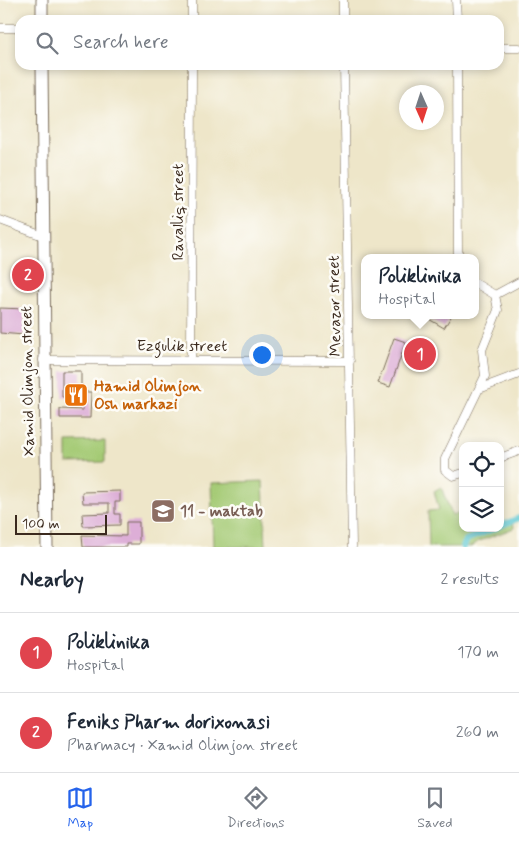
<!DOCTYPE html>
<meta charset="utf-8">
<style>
:root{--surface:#fff;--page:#f6f6f7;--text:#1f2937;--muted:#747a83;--line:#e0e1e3;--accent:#2563eb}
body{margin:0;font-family:Mynerve,sans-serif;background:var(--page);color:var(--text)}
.controls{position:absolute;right:15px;bottom:15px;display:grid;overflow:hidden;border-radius:10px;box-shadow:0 2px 8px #0003}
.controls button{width:45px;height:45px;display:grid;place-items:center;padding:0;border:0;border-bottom:1px solid var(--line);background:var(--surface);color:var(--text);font:25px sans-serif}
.compass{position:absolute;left:399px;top:85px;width:45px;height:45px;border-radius:50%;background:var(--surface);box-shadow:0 2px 8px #0003;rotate:177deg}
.scale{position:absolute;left:15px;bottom:12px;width:92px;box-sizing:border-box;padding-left:5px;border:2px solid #3b2a1e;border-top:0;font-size:14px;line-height:18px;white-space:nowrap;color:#3b2a1e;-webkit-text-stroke:4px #fdfcf7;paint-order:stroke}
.you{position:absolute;left:261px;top:354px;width:18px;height:18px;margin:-12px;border:4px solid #fff;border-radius:50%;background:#1a73e8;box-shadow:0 0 0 8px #1a73e833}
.badge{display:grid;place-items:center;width:32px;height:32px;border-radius:50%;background:var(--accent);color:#fff;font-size:16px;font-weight:700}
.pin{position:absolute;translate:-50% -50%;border:2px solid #fff;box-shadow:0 1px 5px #0006}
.popup{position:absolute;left:361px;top:254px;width:118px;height:65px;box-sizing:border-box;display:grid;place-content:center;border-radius:10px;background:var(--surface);filter:drop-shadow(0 1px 4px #0005);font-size:16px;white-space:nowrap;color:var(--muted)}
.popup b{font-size:19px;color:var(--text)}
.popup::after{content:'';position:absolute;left:50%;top:100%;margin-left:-10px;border:10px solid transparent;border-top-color:var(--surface)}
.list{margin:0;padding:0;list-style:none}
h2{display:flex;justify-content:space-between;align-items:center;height:65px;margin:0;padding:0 20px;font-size:21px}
h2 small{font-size:16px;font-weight:400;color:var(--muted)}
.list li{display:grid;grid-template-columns:32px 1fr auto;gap:15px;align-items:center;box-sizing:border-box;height:80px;padding:0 20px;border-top:1px solid var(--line)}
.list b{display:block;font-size:19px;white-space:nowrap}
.list p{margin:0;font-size:16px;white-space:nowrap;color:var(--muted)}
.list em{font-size:16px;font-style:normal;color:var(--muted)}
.icon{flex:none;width:28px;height:28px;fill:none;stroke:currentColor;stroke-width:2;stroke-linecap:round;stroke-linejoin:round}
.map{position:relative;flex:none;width:519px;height:547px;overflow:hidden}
.search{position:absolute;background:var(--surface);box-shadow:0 2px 8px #0003;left:15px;right:15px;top:15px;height:55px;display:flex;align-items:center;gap:12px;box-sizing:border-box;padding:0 18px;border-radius:15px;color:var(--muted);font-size:19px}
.sheet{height:225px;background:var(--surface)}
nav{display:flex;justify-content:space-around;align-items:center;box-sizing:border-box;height:70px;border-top:1px solid var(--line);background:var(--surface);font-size:14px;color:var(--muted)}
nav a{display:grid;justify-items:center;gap:2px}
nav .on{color:var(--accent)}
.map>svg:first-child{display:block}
.green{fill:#a4ca74;stroke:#707a49}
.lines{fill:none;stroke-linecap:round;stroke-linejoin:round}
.canal{stroke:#5cc8d3;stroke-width:6}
.building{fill:#ddaed7}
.street-casing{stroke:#7a6c5a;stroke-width:9}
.secondary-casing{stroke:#7a6c5a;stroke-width:13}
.street{stroke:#fff;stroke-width:8}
.secondary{stroke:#fff;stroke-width:11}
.labels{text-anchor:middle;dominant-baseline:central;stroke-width:5;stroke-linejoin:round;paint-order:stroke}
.street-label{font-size:16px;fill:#3b2a1e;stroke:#fdfcf7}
.food-label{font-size:16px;font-weight:bold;fill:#c56008;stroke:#fdfcf7;text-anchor:start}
.education-label{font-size:16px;font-weight:bold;fill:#785e54;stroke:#fdfcf7;text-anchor:start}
</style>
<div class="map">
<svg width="519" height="547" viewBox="0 0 519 547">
<rect width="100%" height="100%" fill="#fdfcf7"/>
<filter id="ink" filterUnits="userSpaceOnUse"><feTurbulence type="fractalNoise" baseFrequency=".02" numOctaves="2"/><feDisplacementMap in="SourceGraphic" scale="10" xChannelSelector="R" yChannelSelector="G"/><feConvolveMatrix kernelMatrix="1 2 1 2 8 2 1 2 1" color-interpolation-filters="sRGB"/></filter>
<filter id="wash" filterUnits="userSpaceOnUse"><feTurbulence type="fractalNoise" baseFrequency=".0096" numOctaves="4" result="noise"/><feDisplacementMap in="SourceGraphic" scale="20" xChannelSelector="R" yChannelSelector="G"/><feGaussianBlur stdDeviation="1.12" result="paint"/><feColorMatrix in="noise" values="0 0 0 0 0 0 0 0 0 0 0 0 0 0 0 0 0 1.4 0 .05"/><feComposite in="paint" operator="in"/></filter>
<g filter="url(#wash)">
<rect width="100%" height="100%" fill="#eee6c9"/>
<!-- green -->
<path class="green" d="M105 441V462L67 463V442Z
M263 481 266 547H213L211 483Z
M441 487 452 515 463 511V528H500V521L502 523 513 519 514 528 477 542 471 547H429L428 511 439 510 434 491Z"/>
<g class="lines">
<!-- canal -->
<path class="canal" d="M500 526 519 518
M463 547 466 540 496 528"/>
</g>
<g id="blocks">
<!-- building -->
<path class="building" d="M0 308 25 309 24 335 0 333Z
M422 315H452L444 328Z
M394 338 406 342 390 387 378 383Z
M62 371H81V392H91L90 418H60V409L83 410V397H62Z
M120 491V502H115V514H120V525L83 526 82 514 109 513V503H83L82 492Z
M126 522H139V544H127V547H83L82 535 126 536Z"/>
</g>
</g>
<g filter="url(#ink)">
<use href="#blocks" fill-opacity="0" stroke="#7a6c5a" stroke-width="1"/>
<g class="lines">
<defs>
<path id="street" d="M192 0V20
M456 0 457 20
M343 20V0
M0 28H20
M499 48H519
M344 65 352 547
M457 65 458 258
M0 220 43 236
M475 283 495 295 519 282
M191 359 192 65
M43 360 350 361
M479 389 519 374
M500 458 519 451
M463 473 453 476 445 470V459L485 376 482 350 498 310 495 295"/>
<path id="secondary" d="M42 0V20
M42 65 47 547"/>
</defs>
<!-- street casing -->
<use href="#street" class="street-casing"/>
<!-- secondary casing -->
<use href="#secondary" class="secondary-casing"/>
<!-- street -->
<use href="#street" class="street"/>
<!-- secondary -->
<use href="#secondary" class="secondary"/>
</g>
</g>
<!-- icons -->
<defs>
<symbol id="restaurant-square" viewBox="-11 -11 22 22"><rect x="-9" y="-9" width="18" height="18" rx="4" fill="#e8710a" stroke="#fdfcf7"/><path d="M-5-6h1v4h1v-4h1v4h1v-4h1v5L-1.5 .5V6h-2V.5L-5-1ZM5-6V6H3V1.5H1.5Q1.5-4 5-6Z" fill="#fff"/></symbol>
<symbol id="school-square" viewBox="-11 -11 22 22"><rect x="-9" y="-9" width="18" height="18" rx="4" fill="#8d6e63" stroke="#fdfcf7"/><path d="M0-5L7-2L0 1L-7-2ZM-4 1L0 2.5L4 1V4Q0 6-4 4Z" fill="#fff"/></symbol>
</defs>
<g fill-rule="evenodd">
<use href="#restaurant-square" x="62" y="381" width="28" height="28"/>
<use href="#school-square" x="149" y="497" width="28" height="28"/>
</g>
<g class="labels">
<!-- street labels -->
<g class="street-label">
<text transform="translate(178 212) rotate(-90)">Ravalliq street</text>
<text transform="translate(335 306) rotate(-91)">Mevazor street</text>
<text x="182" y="346">Ezgulik street</text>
<text transform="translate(28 381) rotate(-91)">Xamid Olimjon street</text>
</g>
<!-- food labels -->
<g class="food-label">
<text x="94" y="386">Hamid Olimjon<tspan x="94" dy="18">Osh markazi</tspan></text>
</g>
<!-- education labels -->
<g class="education-label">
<text x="180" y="511">11 - maktab</text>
</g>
</g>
</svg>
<div class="controls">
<button><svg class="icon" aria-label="locate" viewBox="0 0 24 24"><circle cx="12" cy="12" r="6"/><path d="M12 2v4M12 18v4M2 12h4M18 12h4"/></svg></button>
<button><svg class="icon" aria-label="layers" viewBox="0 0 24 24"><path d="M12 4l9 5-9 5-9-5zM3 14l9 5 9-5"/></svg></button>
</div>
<svg class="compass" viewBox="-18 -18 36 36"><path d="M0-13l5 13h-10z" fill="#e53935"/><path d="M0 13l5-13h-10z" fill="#747a83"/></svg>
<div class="scale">100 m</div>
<div class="you"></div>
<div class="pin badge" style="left:420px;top:354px;background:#e0444e">1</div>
<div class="popup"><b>Poliklinika</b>Hospital</div>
<div class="pin badge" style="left:28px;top:275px;background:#e0444e">2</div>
<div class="search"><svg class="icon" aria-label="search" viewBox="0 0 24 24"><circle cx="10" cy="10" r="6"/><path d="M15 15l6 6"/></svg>Search here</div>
</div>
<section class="sheet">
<h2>Nearby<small>2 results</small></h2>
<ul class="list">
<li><span class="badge" style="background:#e0444e">1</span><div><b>Poliklinika</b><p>Hospital</p></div><em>170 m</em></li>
<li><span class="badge" style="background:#e0444e">2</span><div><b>Feniks Pharm dorixonasi</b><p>Pharmacy · Xamid Olimjon street</p></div><em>260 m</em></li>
</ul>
</section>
<nav>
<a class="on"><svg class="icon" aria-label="map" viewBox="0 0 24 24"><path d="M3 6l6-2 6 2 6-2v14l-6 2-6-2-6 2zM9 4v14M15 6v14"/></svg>Map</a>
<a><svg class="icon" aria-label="directions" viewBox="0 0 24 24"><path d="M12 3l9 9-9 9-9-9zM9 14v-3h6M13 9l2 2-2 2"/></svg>Directions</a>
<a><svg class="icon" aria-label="saved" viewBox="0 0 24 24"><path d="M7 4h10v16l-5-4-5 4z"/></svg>Saved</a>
</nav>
